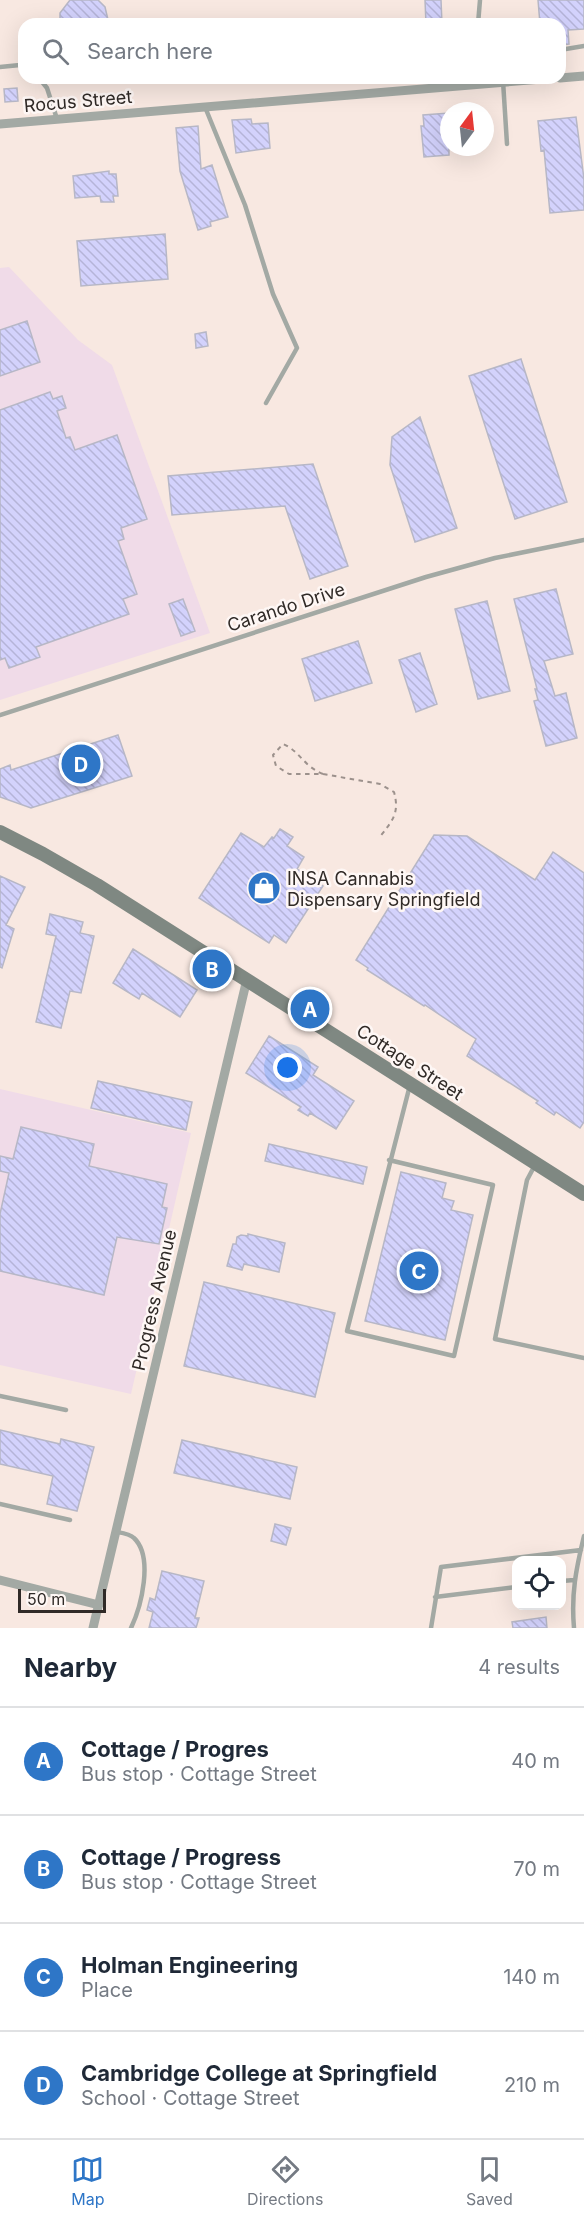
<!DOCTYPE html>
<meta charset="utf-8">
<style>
:root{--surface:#fff;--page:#f2f2f3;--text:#1f2937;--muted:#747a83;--line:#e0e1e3;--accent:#2e76c7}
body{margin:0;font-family:Inter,sans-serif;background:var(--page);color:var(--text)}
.controls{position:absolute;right:18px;bottom:18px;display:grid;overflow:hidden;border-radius:12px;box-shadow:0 6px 24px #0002}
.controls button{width:54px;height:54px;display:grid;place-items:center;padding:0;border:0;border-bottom:2px solid var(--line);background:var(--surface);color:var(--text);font:30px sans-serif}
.compass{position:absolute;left:440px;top:102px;width:54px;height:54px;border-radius:50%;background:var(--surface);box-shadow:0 6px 24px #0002;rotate:15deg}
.scale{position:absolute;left:18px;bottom:15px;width:88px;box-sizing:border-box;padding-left:6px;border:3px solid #302a27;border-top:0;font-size:16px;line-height:21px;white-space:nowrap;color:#302a27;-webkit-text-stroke:4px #fef7f5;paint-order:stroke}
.you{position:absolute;left:288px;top:1068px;width:21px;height:21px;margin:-15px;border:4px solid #fff;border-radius:50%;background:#1a73e8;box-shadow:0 0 0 9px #1a73e833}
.badge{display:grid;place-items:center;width:39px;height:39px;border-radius:50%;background:var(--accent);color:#fff;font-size:20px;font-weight:700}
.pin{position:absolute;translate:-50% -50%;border:3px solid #fff;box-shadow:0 2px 6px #0006}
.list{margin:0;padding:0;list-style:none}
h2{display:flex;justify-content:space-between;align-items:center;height:78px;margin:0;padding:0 24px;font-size:26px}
h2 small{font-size:20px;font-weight:400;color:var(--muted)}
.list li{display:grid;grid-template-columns:39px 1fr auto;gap:18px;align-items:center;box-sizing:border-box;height:108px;padding:0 24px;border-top:2px solid var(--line)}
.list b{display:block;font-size:22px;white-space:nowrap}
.list p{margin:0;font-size:20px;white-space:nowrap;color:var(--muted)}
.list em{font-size:20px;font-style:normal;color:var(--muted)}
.icon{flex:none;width:33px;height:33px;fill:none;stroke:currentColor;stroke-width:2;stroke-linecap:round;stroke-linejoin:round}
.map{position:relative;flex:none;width:584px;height:1628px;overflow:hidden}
.search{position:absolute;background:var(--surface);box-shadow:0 6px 24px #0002;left:18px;right:18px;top:18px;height:66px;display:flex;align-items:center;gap:15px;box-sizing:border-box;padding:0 21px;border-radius:18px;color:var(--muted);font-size:22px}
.sheet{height:510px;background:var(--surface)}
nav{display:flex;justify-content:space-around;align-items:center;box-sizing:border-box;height:84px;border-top:2px solid var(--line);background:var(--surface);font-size:16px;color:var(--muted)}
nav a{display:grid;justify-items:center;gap:3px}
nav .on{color:var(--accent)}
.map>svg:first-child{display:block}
.industrial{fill:#f0dbe8}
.building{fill:url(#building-back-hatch);stroke:#b7b7c6;stroke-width:1.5}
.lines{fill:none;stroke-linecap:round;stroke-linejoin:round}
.path{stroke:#9c918c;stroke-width:2;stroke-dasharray:4.5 4.5;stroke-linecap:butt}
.service{stroke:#a3a9a4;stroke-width:4.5}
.minor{stroke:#a3a9a4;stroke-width:9}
.secondary{stroke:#7f8882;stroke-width:14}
.labels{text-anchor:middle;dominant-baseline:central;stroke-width:5;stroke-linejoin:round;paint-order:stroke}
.street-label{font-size:18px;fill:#302a27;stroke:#fef7f5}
.poi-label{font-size:18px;fill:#302a27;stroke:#fef7f5;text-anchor:start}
</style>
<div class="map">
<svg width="584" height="1628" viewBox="0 0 584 1628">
<defs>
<pattern id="building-back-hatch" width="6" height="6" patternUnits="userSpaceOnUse" patternTransform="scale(1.5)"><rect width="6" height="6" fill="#d3d2fc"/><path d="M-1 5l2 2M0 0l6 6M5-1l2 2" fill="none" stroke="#b5b4d8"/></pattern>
</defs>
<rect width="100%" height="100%" fill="#f8e8e1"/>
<!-- industrial -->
<path class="industrial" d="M9 267 78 340 112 365 210 633 0 700V268Z
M0 1089 191 1133 131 1394 0 1365Z"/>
<!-- building -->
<path class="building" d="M70 0H98L105 7 109 24H60V13Z
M425 0H441L442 24H426Z
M538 0H584V29L568 30 569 44 560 45V24H540Z
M17 88 18 101 5 102 4 89Z
M449 113V155L424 157 421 126H424L423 115Z
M576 117 584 179V210L550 213 544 150 541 151 538 121Z
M251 119 252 124 268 123 270 148 236 153 232 120Z
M198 126 201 169 212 165 228 217 210 222 211 226 198 230 180 171 176 128Z
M109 171V174H116L118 196H113L114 202H101L100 196 75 198 73 176Z
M165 234 168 279 81 286 77 241Z
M27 321 40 362 0 376V330Z
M206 332 208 346 196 348 195 334Z
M521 359 567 502 515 519 469 376Z
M50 392 53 399 62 396 66 408 57 411 66 438 70 437 75 450 117 435 147 519 121 528 124 539 118 541 137 594 123 599 129 614 36 647 40 657 9 668 5 658 0 660V410Z
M420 417 457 528 415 542 390 465 392 437Z
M313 464 348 566 310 579 285 506 172 515 168 476Z
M556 589 573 654 544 661 555 696 566 693 577 738 546 746 534 701 538 700 535 689H537L514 599Z
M183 599 195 631 181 636 169 604Z
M487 601 510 691 478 699 455 609Z
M358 641 372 683 315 701 302 659Z
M420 653 437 704 416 712 399 660Z
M118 735 132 776 31 808 0 797V769L10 765 11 770Z
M280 829 293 837 287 846 304 857 297 869 323 886 286 943 274 935 269 943 199 898 241 833 264 847 272 837 274 838Z
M434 835 467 836 535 880 553 852 584 873V1122L580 1128 556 1112 554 1115 536 1103 538 1101 467 1056 476 1039 425 1005 424 1006 367 970 368 968 356 960Z
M0 876 25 887 6 925 14 929 2 968 0 967Z
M50 914 83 922 80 933 94 936 81 993 70 991 61 1028 36 1022 56 936 46 934Z
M133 949 197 990 180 1017 142 993 139 999 113 983Z
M269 1036 318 1067 313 1075 354 1101 336 1129 310 1113 308 1116 298 1110 301 1107 246 1073Z
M98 1081 192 1102 186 1130 91 1108Z
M21 1127 94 1144 89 1166 167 1184 162 1207 167 1208 159 1244 117 1237 104 1295 0 1271V1214L9 1173 0 1171V1156L13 1159Z
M269 1144 367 1167 363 1184 265 1161Z
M401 1172 446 1183 442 1198 454 1201 451 1210 473 1215 445 1340 365 1321Z
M248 1234 285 1243 279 1272 244 1264 242 1270 227 1266 233 1244H236L237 1237 241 1235 248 1236Z
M204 1282 335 1313 315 1397 184 1366Z
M0 1430 60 1444 61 1439 94 1447 77 1511 47 1504 53 1476 0 1464Z
M182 1440 297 1467 290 1499 174 1473Z
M275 1524 291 1528 286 1545 271 1541Z
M162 1571 204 1581 195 1618H199L196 1628H149L153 1612 147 1610 150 1598 155 1600Z
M546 1617 547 1628H513L512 1622Z"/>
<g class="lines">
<!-- path -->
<path class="path" d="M323 774C303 766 300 751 283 744L273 755 276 766 289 774H323L380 784 394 792C400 814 392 821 379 838"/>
<!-- service -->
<path class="service" d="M478 24 480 0
M560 50 584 46
M0 67 20 65 24 68
M39 78 47 88 57 119
M503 81 507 144
M205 107 245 205 273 294 297 348 266 403
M0 715 426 577 495 558 584 540
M389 1160 493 1185 454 1356 347 1331 410 1085
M535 1165 527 1180 495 1339 584 1358
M0 1396 66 1410
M0 1504 70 1520
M117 1532C123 1533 130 1534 134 1538 154 1557 141 1607 131 1628
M562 1581 574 1580
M435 1597 516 1587
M431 1628 441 1567 581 1550
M574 1628C571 1594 576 1569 584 1536"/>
<!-- minor -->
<path class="minor" d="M560 78 584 76
M0 124 554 78
M0 1580 99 1605
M93 1628 247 979"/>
<!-- secondary -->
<path class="secondary" d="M0 832 43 854 97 885 584 1194"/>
</g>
<!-- icons -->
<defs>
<symbol id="shop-disc" viewBox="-11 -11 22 22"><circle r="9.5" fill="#2e76c7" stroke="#fef7f5"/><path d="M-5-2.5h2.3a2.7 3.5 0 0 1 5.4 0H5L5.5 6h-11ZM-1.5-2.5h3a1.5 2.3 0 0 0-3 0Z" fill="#fff"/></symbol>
</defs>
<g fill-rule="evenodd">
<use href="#shop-disc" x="245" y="869" width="38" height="38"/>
</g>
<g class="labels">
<!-- street labels -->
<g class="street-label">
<text transform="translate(78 101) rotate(-5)">Rocus Street</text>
<text transform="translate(286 607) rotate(-18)">Carando Drive</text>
<text transform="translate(410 1062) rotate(33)">Cottage Street</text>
<text transform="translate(154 1300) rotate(-77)">Progress Avenue</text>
</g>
<!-- poi labels -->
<g class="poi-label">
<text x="287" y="878">INSA Cannabis<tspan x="287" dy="21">Dispensary Springfield</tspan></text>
</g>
</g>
</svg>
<div class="controls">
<button><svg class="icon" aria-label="locate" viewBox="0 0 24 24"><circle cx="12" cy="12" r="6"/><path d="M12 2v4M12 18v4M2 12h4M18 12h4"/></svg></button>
</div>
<svg class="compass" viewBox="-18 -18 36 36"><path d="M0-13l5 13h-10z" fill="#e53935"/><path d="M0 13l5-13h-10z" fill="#747a83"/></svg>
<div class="scale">50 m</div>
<div class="you"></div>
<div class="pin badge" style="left:310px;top:1009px">A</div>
<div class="pin badge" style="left:212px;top:969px">B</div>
<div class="pin badge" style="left:419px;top:1271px">C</div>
<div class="pin badge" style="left:81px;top:764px">D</div>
<div class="search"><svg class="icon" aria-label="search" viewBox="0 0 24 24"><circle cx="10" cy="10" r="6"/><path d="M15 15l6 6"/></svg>Search here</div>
</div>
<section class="sheet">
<h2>Nearby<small>4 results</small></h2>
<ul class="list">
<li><span class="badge">A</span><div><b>Cottage / Progres</b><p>Bus stop · Cottage Street</p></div><em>40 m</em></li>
<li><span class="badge">B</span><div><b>Cottage / Progress</b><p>Bus stop · Cottage Street</p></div><em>70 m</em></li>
<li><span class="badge">C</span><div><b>Holman Engineering</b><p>Place</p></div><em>140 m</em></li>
<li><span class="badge">D</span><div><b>Cambridge College at Springfield</b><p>School · Cottage Street</p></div><em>210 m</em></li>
</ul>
</section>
<nav>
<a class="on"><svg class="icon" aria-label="map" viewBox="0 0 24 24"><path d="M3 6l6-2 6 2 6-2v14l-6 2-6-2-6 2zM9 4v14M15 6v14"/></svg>Map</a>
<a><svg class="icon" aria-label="directions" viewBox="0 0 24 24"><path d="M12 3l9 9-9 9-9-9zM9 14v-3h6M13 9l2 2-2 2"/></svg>Directions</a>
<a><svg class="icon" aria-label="saved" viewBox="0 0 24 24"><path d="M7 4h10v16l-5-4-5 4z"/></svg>Saved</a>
</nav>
